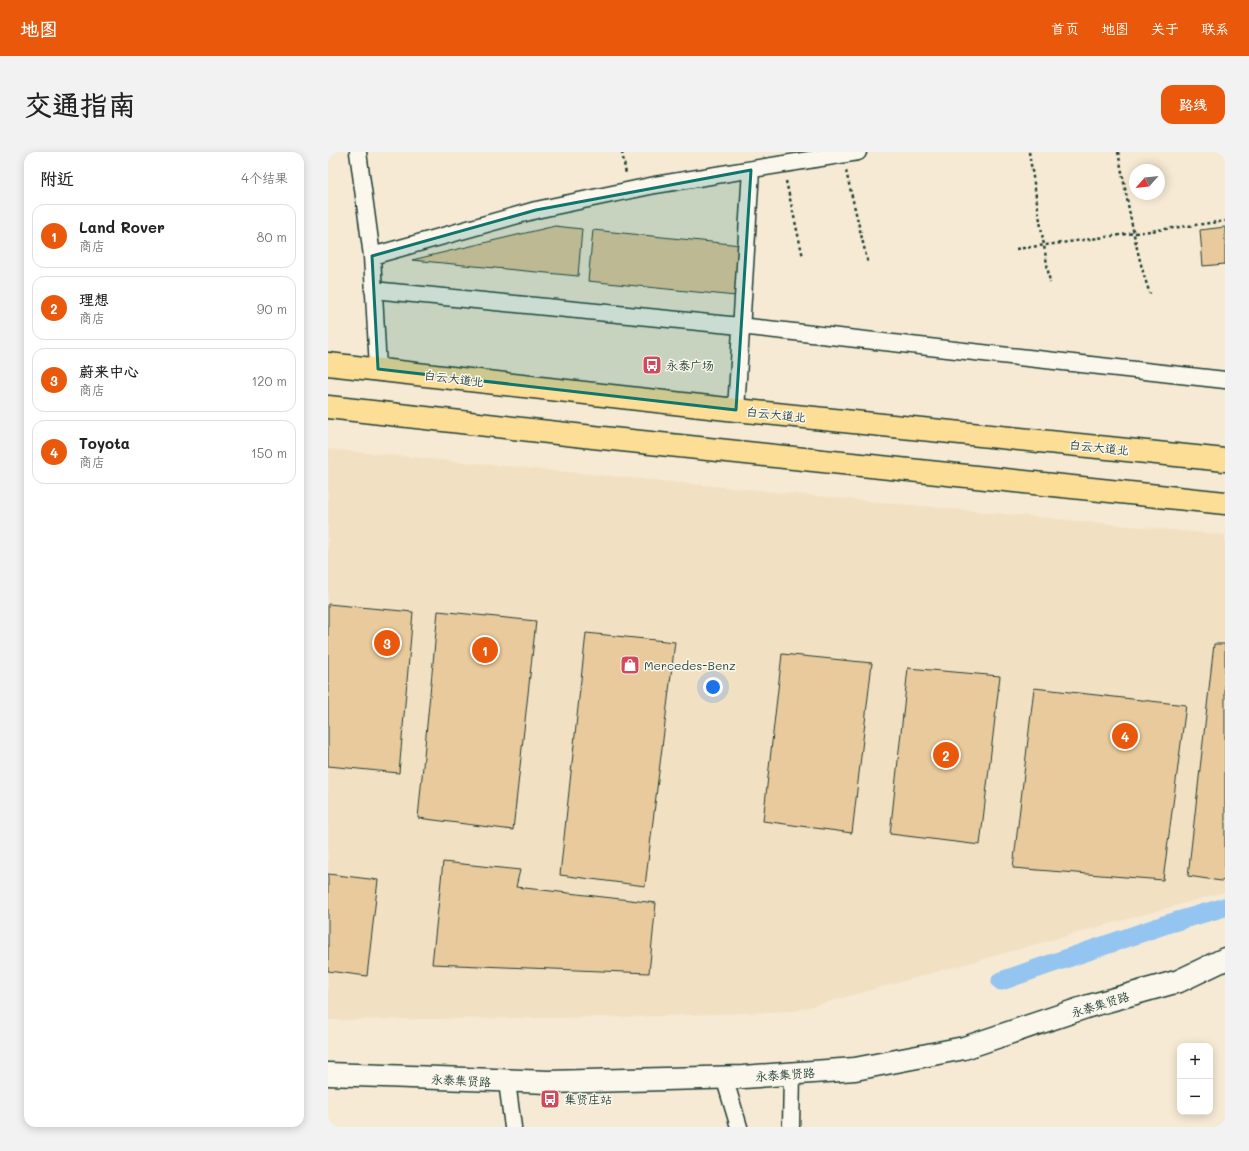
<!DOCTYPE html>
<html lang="zh">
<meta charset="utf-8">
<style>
:root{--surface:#fff;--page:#f2f2f2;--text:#222;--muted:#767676;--line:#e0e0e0;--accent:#ea580c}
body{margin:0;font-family:Mali,"LXGW WenKai TC",sans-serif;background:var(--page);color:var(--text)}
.controls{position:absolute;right:12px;bottom:12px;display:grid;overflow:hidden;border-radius:8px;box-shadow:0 2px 10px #0003}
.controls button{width:36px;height:36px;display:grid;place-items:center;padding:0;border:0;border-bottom:1px solid var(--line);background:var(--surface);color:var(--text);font:20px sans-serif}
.compass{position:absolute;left:801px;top:12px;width:36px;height:36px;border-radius:50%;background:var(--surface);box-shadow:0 2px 10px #0003;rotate:243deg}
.you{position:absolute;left:385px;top:535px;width:14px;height:14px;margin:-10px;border:3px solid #fff;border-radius:50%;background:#1a73e8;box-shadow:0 0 0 6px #1a73e833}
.badge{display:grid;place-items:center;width:26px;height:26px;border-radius:50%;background:var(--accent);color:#fff;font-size:13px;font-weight:700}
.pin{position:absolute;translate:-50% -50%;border:2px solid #fff;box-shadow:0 1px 4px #0006}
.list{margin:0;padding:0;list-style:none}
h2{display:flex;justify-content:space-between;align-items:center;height:52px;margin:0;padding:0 16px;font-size:17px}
h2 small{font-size:13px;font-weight:400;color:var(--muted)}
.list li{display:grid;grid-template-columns:26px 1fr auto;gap:12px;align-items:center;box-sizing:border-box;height:64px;margin:0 8px 8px;padding:0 8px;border:1px solid var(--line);border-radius:12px}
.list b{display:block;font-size:15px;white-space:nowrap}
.list p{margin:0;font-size:13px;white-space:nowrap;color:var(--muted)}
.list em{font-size:13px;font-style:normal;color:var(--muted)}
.map{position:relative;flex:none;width:897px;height:975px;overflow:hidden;border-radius:12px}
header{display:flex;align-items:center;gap:24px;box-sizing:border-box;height:56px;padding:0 20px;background:var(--accent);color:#fff}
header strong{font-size:19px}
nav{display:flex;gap:22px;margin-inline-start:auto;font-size:14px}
.intro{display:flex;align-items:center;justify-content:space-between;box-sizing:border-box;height:96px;padding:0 24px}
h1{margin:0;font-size:28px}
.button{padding:10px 18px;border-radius:12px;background:var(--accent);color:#fff;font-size:14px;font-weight:700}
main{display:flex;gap:24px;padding:0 24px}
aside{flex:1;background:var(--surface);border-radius:12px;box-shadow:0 2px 10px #0003}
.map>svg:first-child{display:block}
.built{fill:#f2e0c3}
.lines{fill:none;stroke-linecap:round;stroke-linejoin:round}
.canal{stroke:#94c4f0;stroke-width:19}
.building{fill:#e9ca9c;stroke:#1f3d34}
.street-casing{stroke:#1f3d34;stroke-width:19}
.secondary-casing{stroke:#1f3d34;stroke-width:25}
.highway-casing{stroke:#1f3d34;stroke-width:25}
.path{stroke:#1f3d34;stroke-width:2.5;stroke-dasharray:3 3;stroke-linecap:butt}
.street{stroke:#fbf7ec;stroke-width:16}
.secondary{stroke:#fbf7ec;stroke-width:22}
.highway{stroke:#fdde96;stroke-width:22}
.marked{fill:#0f766e;fill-opacity:0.2;stroke:#0f766e;stroke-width:3;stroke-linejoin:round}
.labels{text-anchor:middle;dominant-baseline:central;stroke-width:3;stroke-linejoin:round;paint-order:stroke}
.poi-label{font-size:12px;fill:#1f3d34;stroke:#fbf7ec;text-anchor:start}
.street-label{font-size:12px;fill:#1f3d34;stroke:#fbf7ec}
</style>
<header>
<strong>地图</strong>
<nav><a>首页</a><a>地图</a><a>关于</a><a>联系</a></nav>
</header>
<div class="intro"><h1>交通指南</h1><a class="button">路线</a></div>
<main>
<aside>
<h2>附近<small>4个结果</small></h2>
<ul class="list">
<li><span class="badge">1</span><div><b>Land Rover</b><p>商店</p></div><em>80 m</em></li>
<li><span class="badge">2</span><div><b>理想</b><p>商店</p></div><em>90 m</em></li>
<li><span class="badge">3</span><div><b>蔚来中心</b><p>商店</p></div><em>120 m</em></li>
<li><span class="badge">4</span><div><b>Toyota</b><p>商店</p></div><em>150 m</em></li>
</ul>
</aside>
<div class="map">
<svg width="897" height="975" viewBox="0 0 897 975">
<rect width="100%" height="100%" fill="#f6ead4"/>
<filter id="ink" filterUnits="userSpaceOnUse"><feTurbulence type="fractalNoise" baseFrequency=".025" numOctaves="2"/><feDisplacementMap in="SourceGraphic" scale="8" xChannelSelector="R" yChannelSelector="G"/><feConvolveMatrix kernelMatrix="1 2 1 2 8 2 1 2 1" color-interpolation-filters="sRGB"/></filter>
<g filter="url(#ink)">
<!-- built -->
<path class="built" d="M0 297 897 383V740L467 859 308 865 0 868Z"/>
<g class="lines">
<!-- canal -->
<path class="canal" d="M673 829 839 772 897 755"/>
</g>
<!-- building -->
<path class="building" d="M227 74 254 77 250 124 84 108Z
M897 75V112L875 114 872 78Z
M265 78 413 93 408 144 260 129Z
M0 452 85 460 71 621 0 614Z
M110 459 208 469 185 678 90 666Z
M258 481 347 490 317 734 232 723Z
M886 492H897V728L893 729 860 724Z
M454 502 544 511 524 681 435 669Z
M580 516 672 524 652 693 562 682Z
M706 536 858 553 835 728 685 716Z
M115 710 192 718 188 735 328 751 321 821 104 812Z
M0 722 50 728 39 824 0 819Z"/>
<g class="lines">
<defs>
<path id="street" d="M30 0 44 104 50 217
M44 104 208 58 327 33 530 0
M45 138 412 174 897 228
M408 258 423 18
M396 925 411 975
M179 930 185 975
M463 975 464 922"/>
<path id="secondary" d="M0 922 220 930 415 925 527 917 636 896 761 854 851 829 897 807"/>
<path id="highway" d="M0 212 408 258 897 308
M0 255 265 285 897 351"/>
</defs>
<!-- street casing -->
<use href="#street" class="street-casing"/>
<!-- secondary casing -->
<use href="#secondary" class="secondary-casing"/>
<!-- highway casing -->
<use href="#highway" class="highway-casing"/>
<!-- path -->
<path class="path" d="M294 0 298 22
M701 0 722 131
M790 0C800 48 806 96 822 142
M518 19 540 112
M458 29 475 105
M688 97 897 69"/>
<!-- street -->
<use href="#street" class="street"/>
<!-- secondary -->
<use href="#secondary" class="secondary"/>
<!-- highway -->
<use href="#highway" class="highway"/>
</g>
</g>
<!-- marked area -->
<path class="marked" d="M423 18 408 258 50 217 44 104 208 58Z"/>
<!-- icons -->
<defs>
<symbol id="bus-square" viewBox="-11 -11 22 22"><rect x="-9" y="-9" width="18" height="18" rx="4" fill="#d1495b" stroke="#fbf7ec"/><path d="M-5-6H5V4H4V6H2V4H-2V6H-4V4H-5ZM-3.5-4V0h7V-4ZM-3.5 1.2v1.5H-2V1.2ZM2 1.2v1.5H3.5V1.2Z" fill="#fff"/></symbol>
<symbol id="shop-square" viewBox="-11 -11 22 22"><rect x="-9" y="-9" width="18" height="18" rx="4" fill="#d1495b" stroke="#fbf7ec"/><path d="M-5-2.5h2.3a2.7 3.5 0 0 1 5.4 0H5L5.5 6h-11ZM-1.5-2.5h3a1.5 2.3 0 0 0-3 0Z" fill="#fff"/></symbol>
</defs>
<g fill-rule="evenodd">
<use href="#bus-square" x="313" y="202" width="22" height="22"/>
<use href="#shop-square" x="291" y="502" width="22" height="22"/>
<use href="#bus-square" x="211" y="936" width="22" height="22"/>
</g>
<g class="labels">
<!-- poi labels -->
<g class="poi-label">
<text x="338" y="213">永泰广场</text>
<text x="316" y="513">Mercedes-Benz</text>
<text x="236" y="947">集贤庄站</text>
</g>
<!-- street labels -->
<g class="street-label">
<text transform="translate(126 226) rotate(7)">白云大道北</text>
<text transform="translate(448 262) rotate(6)">白云大道北</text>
<text transform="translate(771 295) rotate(6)">白云大道北</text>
<text transform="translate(772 852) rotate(-17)">永泰集贤路</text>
<text transform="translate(457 922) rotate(-4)">永泰集贤路</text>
<text transform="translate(133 928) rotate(3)">永泰集贤路</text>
</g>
</g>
</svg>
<div class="controls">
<button>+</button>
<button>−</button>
</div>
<svg class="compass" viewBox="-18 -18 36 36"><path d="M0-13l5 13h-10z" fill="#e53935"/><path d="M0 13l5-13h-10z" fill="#767676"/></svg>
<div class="you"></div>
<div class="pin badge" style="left:157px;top:498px">1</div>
<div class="pin badge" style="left:618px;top:603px">2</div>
<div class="pin badge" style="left:59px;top:491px">3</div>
<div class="pin badge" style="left:797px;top:584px">4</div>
</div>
</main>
